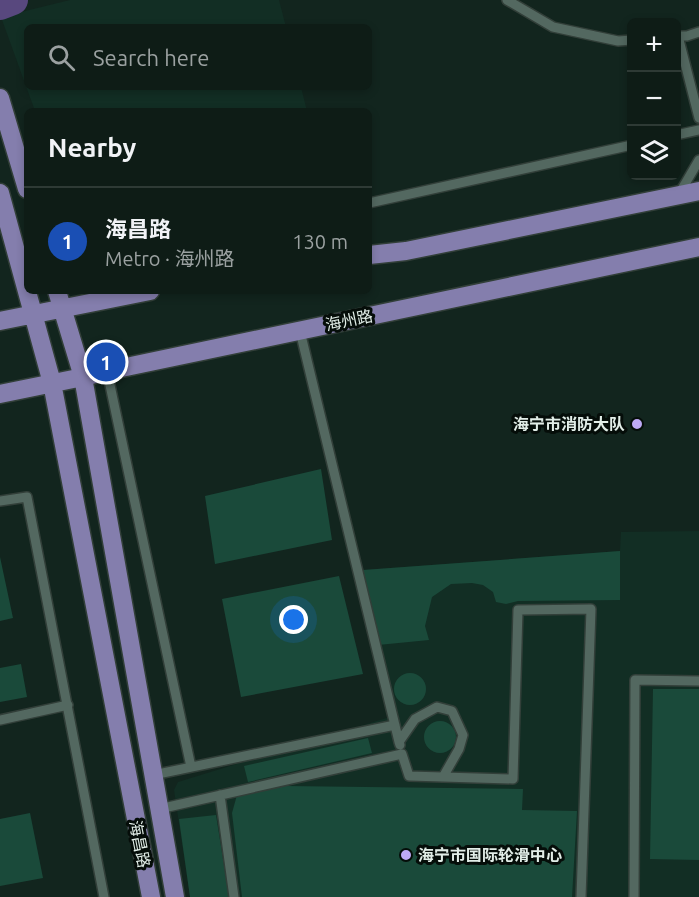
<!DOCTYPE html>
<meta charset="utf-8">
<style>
:root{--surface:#0e1c16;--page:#1c2923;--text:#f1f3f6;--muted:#9ba1a1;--line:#2e3a35;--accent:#b45309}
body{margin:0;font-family:Ubuntu,"Noto Sans SC",sans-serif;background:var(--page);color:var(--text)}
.controls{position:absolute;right:18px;top:18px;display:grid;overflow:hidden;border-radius:9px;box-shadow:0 3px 9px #0003}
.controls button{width:54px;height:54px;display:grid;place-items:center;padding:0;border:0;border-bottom:2px solid var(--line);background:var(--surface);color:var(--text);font:30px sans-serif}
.you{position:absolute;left:294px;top:620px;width:21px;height:21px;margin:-15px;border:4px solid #fff;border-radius:50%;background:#1a73e8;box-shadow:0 0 0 9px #1a73e833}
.badge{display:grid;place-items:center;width:39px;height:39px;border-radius:50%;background:var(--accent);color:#fff;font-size:20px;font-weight:700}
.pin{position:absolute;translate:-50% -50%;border:3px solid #fff;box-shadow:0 2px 6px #0006}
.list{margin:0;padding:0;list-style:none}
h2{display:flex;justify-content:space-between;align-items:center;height:78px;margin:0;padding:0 24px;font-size:26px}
h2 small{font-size:20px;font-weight:400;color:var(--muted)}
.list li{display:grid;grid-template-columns:39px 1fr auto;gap:18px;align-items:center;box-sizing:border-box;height:108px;padding:0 24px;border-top:2px solid var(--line)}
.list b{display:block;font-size:22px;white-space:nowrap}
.list p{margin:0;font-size:20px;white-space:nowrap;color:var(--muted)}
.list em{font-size:20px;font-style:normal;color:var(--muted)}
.icon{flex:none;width:33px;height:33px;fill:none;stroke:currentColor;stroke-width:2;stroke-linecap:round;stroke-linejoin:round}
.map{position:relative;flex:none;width:699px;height:897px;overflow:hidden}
.search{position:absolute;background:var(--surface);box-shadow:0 3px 9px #0003;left:24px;top:24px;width:348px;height:66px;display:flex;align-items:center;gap:15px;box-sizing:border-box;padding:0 21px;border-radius:9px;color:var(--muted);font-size:22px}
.panel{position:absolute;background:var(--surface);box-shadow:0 3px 9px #0003;left:24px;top:108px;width:348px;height:186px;border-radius:9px}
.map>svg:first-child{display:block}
.built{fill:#122e24}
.green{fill:#1a4a3a}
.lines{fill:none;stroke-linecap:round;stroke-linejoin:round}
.river{stroke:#58487e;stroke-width:30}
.lane-casing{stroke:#323f39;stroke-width:12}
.primary-casing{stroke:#323f39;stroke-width:21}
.lane{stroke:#536860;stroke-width:9}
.primary{stroke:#847ead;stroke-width:18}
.poi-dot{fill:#bea9f5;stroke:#050d09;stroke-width:2}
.labels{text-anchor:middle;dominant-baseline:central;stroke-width:6;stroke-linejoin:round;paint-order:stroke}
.street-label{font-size:16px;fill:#e2eee8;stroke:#050d09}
.poi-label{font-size:16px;font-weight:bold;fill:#e2eee8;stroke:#050d09;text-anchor:end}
</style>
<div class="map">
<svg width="699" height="897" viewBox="0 0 699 897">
<rect width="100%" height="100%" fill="#12251e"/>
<!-- built -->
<path class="built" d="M70 0H279L286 27H27V87H301L307 111H35L1 17Z
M699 531V897H190L174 790 178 782 393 716 363 570 620 551 621 532Z"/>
<!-- green -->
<path class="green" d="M321 469 332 540 215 564 205 496Z
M620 551V600L518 601 506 604 496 602 493 592 483 585 472 583 451 584 432 597 425 626 429 640 378 645 363 570Z
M0 557 13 618 0 621Z
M339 576 363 674 241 697 222 599Z
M21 664 27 697 0 702V668Z
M394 689a16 16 0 1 1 32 0a16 16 0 1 1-32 0Z
M653 689H699V860L650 859Z
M424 737a16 16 0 1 1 32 0a16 16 0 1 1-32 0Z
M368 738 372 753 248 782 244 766Z
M285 786 523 789 522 810 577 811 572 897H242L232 813 237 795Z
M30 813 43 878 0 886V819Z
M216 815 229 897H190L179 819Z"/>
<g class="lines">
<!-- river -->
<path class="river" d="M0 5 13 0"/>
<defs>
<path id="lane" d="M507 0 553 27 618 41 632 40
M676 36H687L699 32
M678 36 699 118
M676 135 699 130
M679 194 699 160
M369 203 632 145
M300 331 399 742
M107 371 191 767
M0 501 27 497 104 897
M0 720 68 705
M400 745 399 742 415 719 437 707 452 711 463 735 459 749 443 777
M153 775 395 725
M220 795 234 897
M159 809 402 754 409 776 513 779 518 610 591 609 581 897
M634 897 635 680 699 681"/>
<path id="primary" d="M0 98 27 189
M0 193 52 383 151 897
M369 255 406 251 699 191
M57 291 83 377 175 897
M0 321 150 291
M0 394 83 377 107 371 699 247"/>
</defs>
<!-- lane casing -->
<use href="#lane" class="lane-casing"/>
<!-- primary casing -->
<use href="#primary" class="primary-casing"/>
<!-- lane -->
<use href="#lane" class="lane"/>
<!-- primary -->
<use href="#primary" class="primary"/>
</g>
<!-- markers -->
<g class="poi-dot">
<circle cx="637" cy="424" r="6"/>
<circle cx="406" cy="855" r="6"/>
</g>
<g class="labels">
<!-- street labels -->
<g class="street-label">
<text transform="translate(349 320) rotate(-12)">海州路</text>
<text transform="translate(140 844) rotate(79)">海昌路</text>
</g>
<!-- poi labels -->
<g class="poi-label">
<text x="625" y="424">海宁市消防大队</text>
<text x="418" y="855" text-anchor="start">海宁市国际轮滑中心</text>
</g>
</g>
</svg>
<div class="controls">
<button>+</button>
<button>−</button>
<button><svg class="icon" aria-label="layers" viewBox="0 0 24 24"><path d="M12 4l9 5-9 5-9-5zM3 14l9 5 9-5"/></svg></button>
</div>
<div class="you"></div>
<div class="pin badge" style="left:106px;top:362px;background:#1a4fb4">1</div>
<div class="search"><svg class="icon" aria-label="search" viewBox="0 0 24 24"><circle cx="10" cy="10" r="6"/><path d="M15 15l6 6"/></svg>Search here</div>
<section class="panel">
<h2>Nearby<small></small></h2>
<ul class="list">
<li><span class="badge" style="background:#1a4fb4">1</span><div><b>海昌路</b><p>Metro · 海州路</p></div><em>130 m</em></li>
</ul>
</section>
</div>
